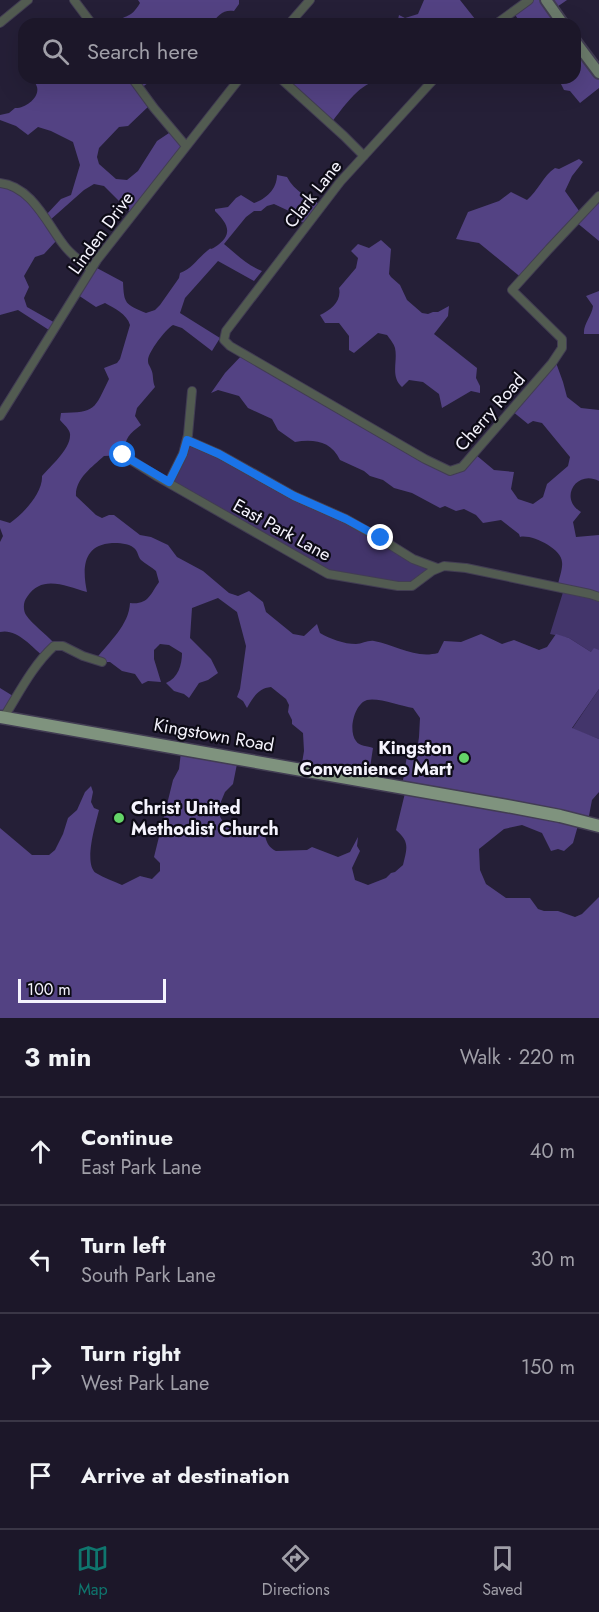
<!DOCTYPE html>
<meta charset="utf-8">
<style>
:root{--surface:#1c1729;--page:#252031;--text:#f1f3f6;--muted:#a09fa8;--line:#3a3646;--accent:#0f766e}
body{margin:0;font-family:Jost,sans-serif;background:var(--page);color:var(--text)}
.scale{position:absolute;left:18px;bottom:15px;width:148px;box-sizing:border-box;padding-left:6px;border:3px solid #f5f3fd;border-top:0;font-size:16px;line-height:21px;white-space:nowrap;color:#f5f3fd;-webkit-text-stroke:4px #0d0b16;paint-order:stroke}
.stop{position:absolute;width:18px;height:18px;margin:-14px;border:4px solid #1a73e8;border-radius:50%;background:#fff}
.stop.end{background:#1a73e8;border-color:#fff;box-shadow:0 2px 6px #0008}
.list{margin:0;padding:0;list-style:none}
h2{display:flex;justify-content:space-between;align-items:center;height:78px;margin:0;padding:0 24px;font-size:26px}
h2 small{font-size:20px;font-weight:400;color:var(--muted)}
.list li{display:grid;grid-template-columns:39px 1fr auto;gap:18px;align-items:center;box-sizing:border-box;height:108px;padding:0 24px;border-top:2px solid var(--line)}
.list b{display:block;font-size:22px;white-space:nowrap}
.list p{margin:0;font-size:20px;white-space:nowrap;color:var(--muted)}
.list em{font-size:20px;font-style:normal;color:var(--muted)}
.icon{flex:none;width:33px;height:33px;fill:none;stroke:currentColor;stroke-width:2;stroke-linecap:round;stroke-linejoin:round}
.map{position:relative;flex:none;width:599px;height:1018px;overflow:hidden}
.search{position:absolute;background:var(--surface);box-shadow:0 6px 24px #0002;left:18px;right:18px;top:18px;height:66px;display:flex;align-items:center;gap:15px;box-sizing:border-box;padding:0 21px;border-radius:18px;color:var(--muted);font-size:22px}
.sheet{height:510px;background:var(--surface)}
nav{display:flex;justify-content:space-around;align-items:center;box-sizing:border-box;height:84px;border-top:2px solid var(--line);background:var(--surface);font-size:16px;color:var(--muted)}
nav a{display:grid;justify-items:center;gap:3px}
nav .on{color:var(--accent)}
.map>svg:first-child{display:block}
.green{fill:#43356b}
.forest{fill:#534283}
.lines{fill:none;stroke-linecap:round;stroke-linejoin:round}
.street-casing{stroke:#423d53;stroke-width:10}
.secondary-casing{stroke:#423d53;stroke-width:14}
.primary-casing{stroke:#423d53;stroke-width:15}
.street{stroke:#525b51;stroke-width:8}
.secondary{stroke:#6b7b6b;stroke-width:10}
.primary{stroke:#7f937e;stroke-width:12}
.route{stroke:#1a73e8;stroke-width:8}
.poi-dot{fill:#64d468;stroke:#0d0b16;stroke-width:2}
.labels{text-anchor:middle;dominant-baseline:central;stroke-width:4.5;stroke-linejoin:round;paint-order:stroke}
.street-label{font-size:18px;fill:#f5f3fd;stroke:#0d0b16}
.poi-label{font-size:18px;font-weight:bold;fill:#f5f3fd;stroke:#0d0b16;text-anchor:end}
</style>
<div class="map">
<svg width="599" height="1018" viewBox="0 0 599 1018">
<rect width="100%" height="100%" fill="#251f37"/>
<!-- green -->
<path class="green" d="M187 440 437 568 412 586 328 574 169 482Z
M564 589 599 597V651L591 652 569 638 550 634Z
M599 689V739L572 729Z"/>
<!-- forest -->
<path class="forest" d="M138 0H239V4L234 11C223 9 218 16 211 24H114C126 13 130 20 140 3Z
M424 0H460L479 24H397L399 15 405 18 418 14Z
M530 0H567L554 9 564 24H521L514 13Z
M575 39 599 73V88L580 103 570 91 564 90 558 78H575Z
M33 78H155L141 88 151 104 128 126 119 127 99 148 97 157 99 164 116 179 127 180 138 171 157 141 172 131 185 144 132 214 104 186 94 184 84 190 49 221 57 240 44 254 35 257 24 276 29 287 24 298 27 307 57 324 52 332 18 310 0 315V184H6L46 215 61 199 71 195 80 165 73 142 51 131 38 127 28 135 16 126 0 120V115L9 113 15 108C24 109 40 98 37 87 36 84 34 81 33 78Z
M291 78H378L377 80C356 87 344 107 331 123L287 82Z
M579 159 583 162 572 176 565 191 582 215 599 198V241L576 222 523 279 479 243 456 239 468 212 499 201 511 192 527 200C538 191 543 176 555 168L559 169Z
M277 175 287 177C294 191 310 199 323 206L307 226 289 211 274 204 267 206 261 211H254L246 217 224 244C236 254 247 265 262 271L254 281 218 261 185 298 180 313 220 338 212 351 182 328 173 325C165 330 149 351 148 360 148 365 149 364 151 369 154 375 152 380 155 387L137 408 135 416 141 425C128 435 124 439 125 455L104 456C92 467 75 479 76 496L96 515 102 518 109 515H114L140 535 151 537 168 545 177 557 203 571 229 593 238 596 249 591 263 602 266 612 293 634 304 636 317 624 320 633C330 639 344 644 356 644 362 644 368 640 374 641 396 645 415 659 438 653L444 641 461 642 481 634 502 644 514 640 539 650 547 647 556 634 569 638 591 652 594 648 599 650V689L572 728 599 739V792L592 800 588 821 579 822 573 843 564 851 558 849 551 851 542 833 522 825 504 829 479 849 480 870 486 884 506 898H530L538 909 544 911H558L575 917 582 914 599 897V1018H0V828L32 855H49L55 850 63 834 68 818 77 810 85 792 91 786 93 792 91 802 94 808 99 810C96 823 83 864 96 873 104 878 114 881 122 885L140 876 152 879 160 871V863L154 857 173 780 179 769 181 752 238 759 233 784 225 792 217 811 224 824 247 833 264 825C265 835 265 846 276 851L307 850 312 847 338 857 350 852 358 837 357 846 360 851 352 868 355 880 368 885 386 878 391 873 395 872 403 865C407 848 410 842 396 830L406 789 402 786 407 756 418 744 419 737 420 718 413 708C402 706 377 697 367 700 354 704 348 731 356 741 359 746 368 746 373 748L368 781 301 769 304 751 303 733 292 724V720L288 712 289 705 286 699 271 687C258 688 253 698 247 708L243 701 237 697 240 689 246 646 237 612 218 598 192 608 190 638 211 659 218 673 208 680 199 683 189 698 184 694 174 691 166 683C178 678 182 665 182 653L169 645 160 644 154 650V659L161 682 148 681 142 684 135 674 122 671 110 662H104L96 659C109 642 129 625 130 603 148 605 150 595 159 582L156 571C152 567 145 564 141 560 138 557 138 551 134 548 128 543 119 543 112 543 83 545 82 568 87 592 65 586 42 574 27 597 23 602 23 610 26 615 33 625 45 633 53 642L42 655C31 646 16 628 0 632V542L3 536 0 528V520L10 523C23 514 43 493 42 476 50 467 70 449 70 436 71 430 64 425 60 420L61 413C96 412 94 410 109 379L104 368 117 363 120 359 130 325C127 314 114 308 105 303L96 307 78 295 95 267 123 282C124 304 125 304 146 313L155 310 160 305 179 278 180 273C193 268 197 259 207 251 214 245 207 252 215 247 235 234 227 223 215 211V209L228 207 236 198 241 195 254 203C266 199 277 189 277 175Z
M381 240 391 249 389 274 391 277 400 285 407 300 422 313 428 314 433 312H438L449 306 448 316 434 334 477 368 476 378 480 386V393L471 391 442 408 439 394 423 382 409 380 402 387C390 376 398 362 395 348 394 344 390 339 387 335L378 333 354 353 349 350V336L339 323H325L320 315C331 310 342 301 339 288L356 268 358 258 351 251 358 244 369 248Z
M599 291V334H584C583 324 592 316 593 306L586 296Z
M244 353 450 471 476 455 494 470 514 472 511 489 518 499 533 504 543 497 547 484 568 466 570 457 542 423 533 421 528 424 512 411 555 360 563 382 567 397 581 408 599 410V481C577 469 558 498 581 512L573 522 576 537 599 535V597L558 585C559 578 563 569 562 562 562 549 532 534 520 537L519 534 501 520 483 523 476 515 464 509 456 511 445 506 440 508 412 493 394 488 383 480 370 476 364 471 340 460C331 441 314 439 295 442L278 430 272 419 248 408 239 396 218 390 211 393 225 373Z
M0 688 13 696 0 717Z"/>
<g class="lines">
<defs>
<path id="street" d="M74 0 92 24
M0 23 28 0
M289 24 310 0
M496 24 529 0
M132 78 154 108 186 146
M280 78 344 136 364 156
M435 78 340 182 226 331 224 340 230 346 425 459 450 471 462 467 552 363 562 348V339L512 290 549 249 599 196
M0 183C31 186 47 223 63 244 70 254 81 262 91 269
M0 416 97 260 240 78
M187 440 219 454 294 496 346 519 381 539 413 559 437 568
M123 455 158 477 328 574 398 586H412L432 571 444 566 466 568 590 594 599 597
M169 482 183 454 188 435 192 391
M4 717C19 693 33 665 54 646H63L83 656 102 662"/>
<path id="secondary" d="M546 0 563 24
M575 41 599 73"/>
<path id="primary" d="M0 717 507 806 560 816 599 826"/>
</defs>
<!-- street casing -->
<use href="#street" class="street-casing"/>
<!-- secondary casing -->
<use href="#secondary" class="secondary-casing"/>
<!-- primary casing -->
<use href="#primary" class="primary-casing"/>
<!-- street -->
<use href="#street" class="street"/>
<!-- secondary -->
<use href="#secondary" class="secondary"/>
<!-- primary -->
<use href="#primary" class="primary"/>
</g>
<g class="lines">
<!-- route -->
<path class="route" d="M123 455 169 482 183 454 187 440 219 454 294 496 346 519 381 538"/>
</g>
<!-- markers -->
<g class="poi-dot">
<circle cx="464" cy="758" r="6"/>
<circle cx="119" cy="818" r="6"/>
</g>
<g class="labels">
<!-- street labels -->
<g class="street-label">
<text transform="translate(313 194) rotate(-52)">Clark Lane</text>
<text transform="translate(101 233) rotate(-54)">Linden Drive</text>
<text transform="translate(490 412) rotate(-49)">Cherry Road</text>
<text transform="translate(282 530) rotate(29)">East Park Lane</text>
<text transform="translate(214 735) rotate(10)">Kingstown Road</text>
</g>
<!-- poi labels -->
<g class="poi-label">
<text x="452" y="748">Kingston<tspan x="452" dy="21">Convenience Mart</tspan></text>
<text x="131" y="808" text-anchor="start">Christ United<tspan x="131" dy="21">Methodist Church</tspan></text>
</g>
</g>
</svg>
<div class="scale">100 m</div>
<div class="stop" style="left:123px;top:455px"></div>
<div class="stop end" style="left:381px;top:538px"></div>
<div class="search"><svg class="icon" aria-label="search" viewBox="0 0 24 24"><circle cx="10" cy="10" r="6"/><path d="M15 15l6 6"/></svg>Search here</div>
</div>
<section class="sheet">
<h2>3 min<small>Walk · 220 m</small></h2>
<ul class="list">
<li><svg class="icon" aria-label="ahead" viewBox="0 0 24 24"><path d="M12 20V5M6 11l6-6 6 6"/></svg><div><b>Continue</b><p>East Park Lane</p></div><em>40 m</em></li>
<li><svg class="icon" aria-label="left" viewBox="0 0 24 24"><path d="M17 20v-9H6M10 6l-5 5 5 5"/></svg><div><b>Turn left</b><p>South Park Lane</p></div><em>30 m</em></li>
<li><svg class="icon" aria-label="right" viewBox="0 0 24 24"><path d="M7 20v-9h11M14 6l5 5-5 5"/></svg><div><b>Turn right</b><p>West Park Lane</p></div><em>150 m</em></li>
<li><svg class="icon" aria-label="arrive" viewBox="0 0 24 24"><path d="M6 21V4h12l-3 4 3 4H6"/></svg><div><b>Arrive at destination</b></div></li>
</ul>
</section>
<nav>
<a class="on"><svg class="icon" aria-label="map" viewBox="0 0 24 24"><path d="M3 6l6-2 6 2 6-2v14l-6 2-6-2-6 2zM9 4v14M15 6v14"/></svg>Map</a>
<a><svg class="icon" aria-label="directions" viewBox="0 0 24 24"><path d="M12 3l9 9-9 9-9-9zM9 14v-3h6M13 9l2 2-2 2"/></svg>Directions</a>
<a><svg class="icon" aria-label="saved" viewBox="0 0 24 24"><path d="M7 4h10v16l-5-4-5 4z"/></svg>Saved</a>
</nav>
